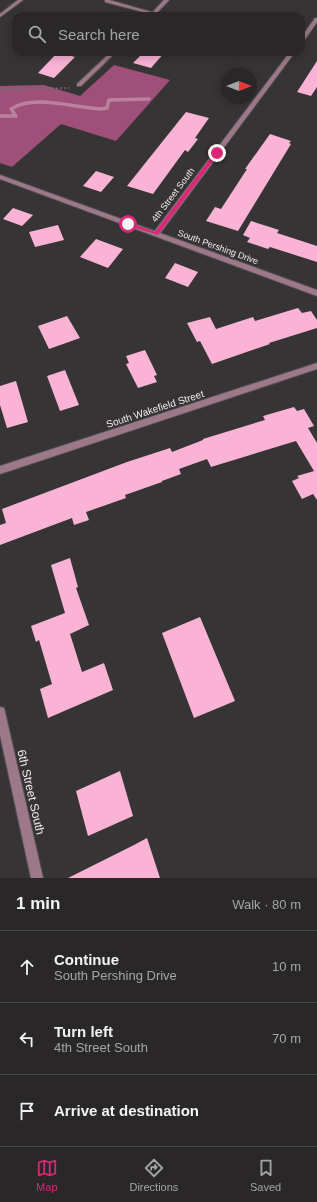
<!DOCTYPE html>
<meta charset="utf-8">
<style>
:root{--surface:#292728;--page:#312f30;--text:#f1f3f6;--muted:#a5a5a8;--line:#454445;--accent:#db2777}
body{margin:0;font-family:Helvetica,sans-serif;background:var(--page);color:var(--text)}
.compass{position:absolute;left:221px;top:68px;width:36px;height:36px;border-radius:50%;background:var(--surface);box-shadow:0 2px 10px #0003;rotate:90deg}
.stop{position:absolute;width:12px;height:12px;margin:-9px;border:3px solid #db2777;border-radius:50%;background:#fff}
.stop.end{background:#db2777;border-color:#fff;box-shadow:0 1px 4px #0008}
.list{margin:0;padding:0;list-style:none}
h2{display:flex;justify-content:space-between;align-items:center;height:52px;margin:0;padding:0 16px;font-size:17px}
h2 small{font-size:13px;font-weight:400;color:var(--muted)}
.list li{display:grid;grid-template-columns:26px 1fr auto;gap:12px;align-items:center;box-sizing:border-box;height:72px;padding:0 16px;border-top:1px solid var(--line)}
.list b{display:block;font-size:15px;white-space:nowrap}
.list p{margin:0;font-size:13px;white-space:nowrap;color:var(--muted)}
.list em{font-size:13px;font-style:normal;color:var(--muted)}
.icon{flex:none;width:22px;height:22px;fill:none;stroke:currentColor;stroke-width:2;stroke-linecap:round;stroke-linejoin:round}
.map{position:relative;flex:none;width:317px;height:878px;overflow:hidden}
.search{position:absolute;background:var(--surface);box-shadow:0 2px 10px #0003;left:12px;right:12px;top:12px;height:44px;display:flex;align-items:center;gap:10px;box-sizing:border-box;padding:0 14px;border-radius:12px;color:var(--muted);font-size:15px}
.sheet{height:268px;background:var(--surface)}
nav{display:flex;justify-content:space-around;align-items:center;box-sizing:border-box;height:56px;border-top:1px solid var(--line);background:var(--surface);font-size:11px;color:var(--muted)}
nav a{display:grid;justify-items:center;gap:2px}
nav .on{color:var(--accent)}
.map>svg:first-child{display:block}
.forest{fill:#9f5079}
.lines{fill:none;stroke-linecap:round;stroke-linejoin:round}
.stream{stroke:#ba819e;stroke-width:3.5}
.building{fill:#fab3d5}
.service-casing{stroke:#545152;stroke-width:2}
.minor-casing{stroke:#545152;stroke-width:2}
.tertiary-casing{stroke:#545152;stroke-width:2}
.path{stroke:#6e6b6c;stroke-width:1.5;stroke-dasharray:2 2;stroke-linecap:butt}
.service{fill:#9d7889;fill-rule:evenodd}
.minor{fill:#9d7889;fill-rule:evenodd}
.tertiary{fill:#9d7889;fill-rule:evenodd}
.route{fill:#db2777}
.labels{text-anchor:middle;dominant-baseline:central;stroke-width:4;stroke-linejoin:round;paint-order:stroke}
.far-street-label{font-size:9px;fill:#eeebec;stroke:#373435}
.street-label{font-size:10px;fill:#eeebec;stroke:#373435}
.near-street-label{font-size:12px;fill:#eeebec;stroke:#373435}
</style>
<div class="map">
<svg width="317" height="878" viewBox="0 0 317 878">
<rect width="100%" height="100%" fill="#373435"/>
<!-- forest -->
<path class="forest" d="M114 65 170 80 116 141 61 124 12 167 0 163V86L44 85 80 96Z"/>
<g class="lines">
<!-- stream -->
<path class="stream" d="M0 116H16L11 109C34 94 74 108 101 109L107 108 109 100 149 99"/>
</g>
<!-- building -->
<path class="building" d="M58 52 75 57 54 78 38 73Z
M144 52H165L151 68 133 63Z
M317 61V87L311 96 297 92Z
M186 112 209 118 195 138 198 139 188 152 185 150 153 194 127 186Z
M270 134 291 141 289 143 291 144 238 231 206 221 215 207 221 209 247 169H245Z
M96 171 114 177 101 192 83 186Z
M13 208 33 215 22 226 3 219Z
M251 221 279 230 277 233 317 246V262L270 247 268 249 247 242 250 238 243 235Z
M58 225 64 240 35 247 29 232Z
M96 239 123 249 108 268 80 257Z
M175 263 198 272 188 287 165 278Z
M298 308 302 313 311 311 317 320V328L269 343 270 344 212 364 200 341 197 342 187 323 210 317 216 329 253 317 255 321Z
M67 316 80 338 49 349 38 326Z
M145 350 157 375 154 376 157 382 138 388 126 364 129 363 126 356Z
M65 370 79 405 60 411 47 376Z
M16 381 28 422 7 428 0 405V386Z
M294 407 297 411 304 409 314 426 308 428 317 443V500L313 494 302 499 292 481 299 478 297 476 314 471 296 441 211 467 207 459 179 469 181 474 162 481V482L125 495 126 498 86 512 89 520 74 525 72 518 0 545V525L6 523 2 509 127 462 170 448 172 452 203 440V439L265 420 263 416Z
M70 558 78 587 76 588 89 625 70 634 82 672 104 663 113 690 48 718 40 689 52 684 39 640 36 642 31 626 65 613 51 565Z
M200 617 235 701 194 718 162 633Z
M120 771 133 816 88 836 76 791Z
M147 838 160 878H68L134 845Z"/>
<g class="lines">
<defs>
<path id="service" d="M105 0H109L155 13 151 14 105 2Z"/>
<path id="minor" d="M18 0H23L0 17V14Z
M164 0H169L154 16H149Z
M315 18H317V22L303 42H301V38Z
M111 52H116L81 86H77V84Z
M290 52H295L158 236H154V232Z
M317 363V369L0 474V466Z
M0 707 4 708 5 712 43 878H31L0 735Z"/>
<path id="tertiary" d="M0 175 317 290V296L0 179Z"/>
</defs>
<!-- service casing -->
<use href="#service" class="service-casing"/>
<!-- minor casing -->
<use href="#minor" class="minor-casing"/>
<!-- tertiary casing -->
<use href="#tertiary" class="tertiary-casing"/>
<!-- path -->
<path class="path" d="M0 89 69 88"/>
<!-- service -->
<use href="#service" class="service"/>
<!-- minor -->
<use href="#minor" class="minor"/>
<!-- tertiary -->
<use href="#tertiary" class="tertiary"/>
</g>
<!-- route -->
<path class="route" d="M215 152 219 153 158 235 126 225 128 222 155 232Z"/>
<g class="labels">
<!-- far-street labels -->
<g class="far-street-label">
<text transform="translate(173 195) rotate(-53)">4th Street South</text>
<text transform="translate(218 247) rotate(20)">South Pershing Drive</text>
</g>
<!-- street labels -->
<g class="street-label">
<text transform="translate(155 409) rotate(-18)">South Wakefield Street</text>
</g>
<!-- near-street labels -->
<g class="near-street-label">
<text transform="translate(31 792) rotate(77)">6th Street South</text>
</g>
</g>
</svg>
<svg class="compass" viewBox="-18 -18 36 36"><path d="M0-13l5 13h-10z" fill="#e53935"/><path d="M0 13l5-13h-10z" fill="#a5a5a8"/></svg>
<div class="stop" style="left:128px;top:224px"></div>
<div class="stop end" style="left:217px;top:153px"></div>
<div class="search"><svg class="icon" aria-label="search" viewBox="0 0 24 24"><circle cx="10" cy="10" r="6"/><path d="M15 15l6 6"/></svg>Search here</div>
</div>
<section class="sheet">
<h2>1 min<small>Walk · 80 m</small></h2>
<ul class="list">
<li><svg class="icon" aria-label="ahead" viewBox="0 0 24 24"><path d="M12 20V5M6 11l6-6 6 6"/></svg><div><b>Continue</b><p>South Pershing Drive</p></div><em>10 m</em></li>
<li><svg class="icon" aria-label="left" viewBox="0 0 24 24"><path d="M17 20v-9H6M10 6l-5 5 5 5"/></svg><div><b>Turn left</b><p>4th Street South</p></div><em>70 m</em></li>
<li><svg class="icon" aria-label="arrive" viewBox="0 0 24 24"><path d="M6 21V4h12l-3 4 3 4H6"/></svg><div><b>Arrive at destination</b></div></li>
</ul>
</section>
<nav>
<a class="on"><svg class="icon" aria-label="map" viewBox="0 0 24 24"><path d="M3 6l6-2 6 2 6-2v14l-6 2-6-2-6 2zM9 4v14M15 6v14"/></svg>Map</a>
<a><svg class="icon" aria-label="directions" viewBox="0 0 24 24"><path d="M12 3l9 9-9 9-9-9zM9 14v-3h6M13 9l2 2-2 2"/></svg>Directions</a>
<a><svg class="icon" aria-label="saved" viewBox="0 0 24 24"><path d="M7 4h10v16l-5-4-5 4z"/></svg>Saved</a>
</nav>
